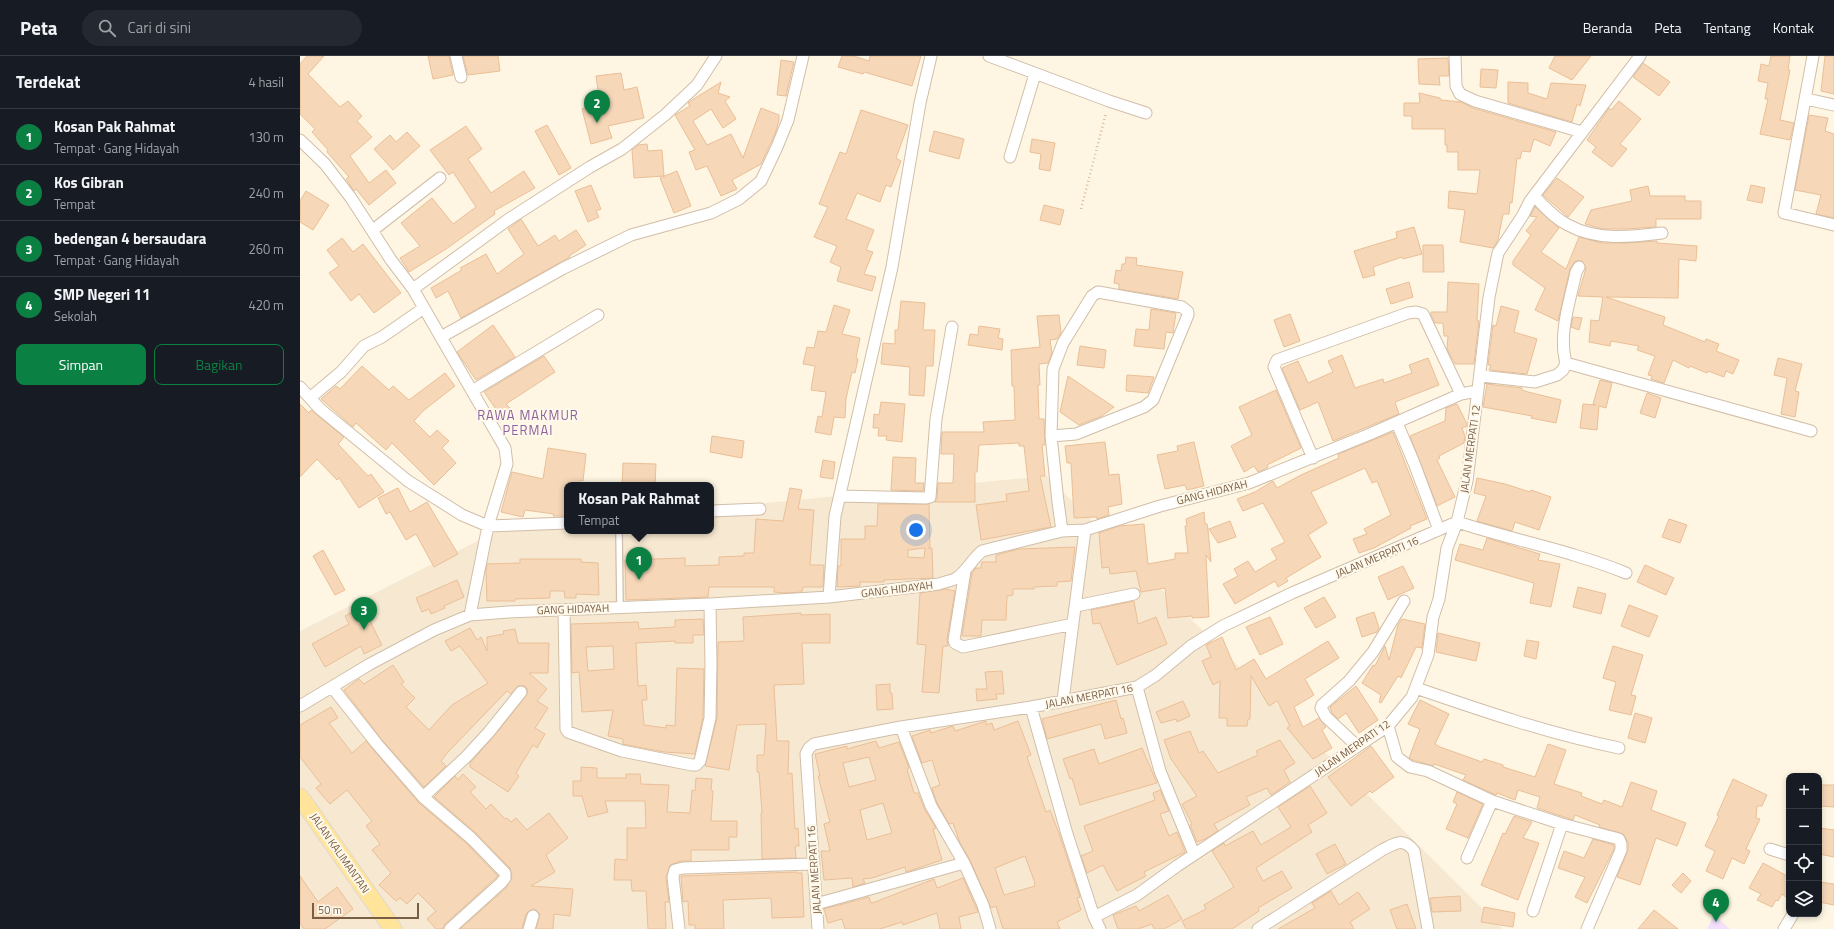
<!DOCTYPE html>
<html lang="id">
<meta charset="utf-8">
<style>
:root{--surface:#171b24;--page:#242831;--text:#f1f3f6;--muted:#9ea1a6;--line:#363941;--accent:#0b8043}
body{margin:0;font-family:"Titillium Web",sans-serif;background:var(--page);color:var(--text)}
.controls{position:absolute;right:12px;bottom:12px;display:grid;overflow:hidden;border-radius:8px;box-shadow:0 2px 6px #0003}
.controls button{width:36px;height:36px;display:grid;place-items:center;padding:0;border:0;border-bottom:1px solid var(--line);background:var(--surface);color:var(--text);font:20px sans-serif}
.scale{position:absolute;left:12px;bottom:10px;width:107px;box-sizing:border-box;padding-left:4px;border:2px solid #795e46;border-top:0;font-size:11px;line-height:14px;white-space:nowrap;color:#795e46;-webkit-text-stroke:3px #fff9eb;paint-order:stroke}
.you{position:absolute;left:616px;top:474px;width:14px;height:14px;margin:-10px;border:3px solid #fff;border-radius:50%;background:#1a73e8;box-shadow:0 0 0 6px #1a73e833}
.badge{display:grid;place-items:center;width:26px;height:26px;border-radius:50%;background:var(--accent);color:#fff;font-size:13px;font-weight:700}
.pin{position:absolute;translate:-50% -33px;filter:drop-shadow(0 1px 2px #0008)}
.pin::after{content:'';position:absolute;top:21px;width:14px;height:12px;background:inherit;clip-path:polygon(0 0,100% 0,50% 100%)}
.popup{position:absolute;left:264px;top:426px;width:150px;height:52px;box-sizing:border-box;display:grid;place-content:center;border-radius:8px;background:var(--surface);filter:drop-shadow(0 1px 3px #0005);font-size:13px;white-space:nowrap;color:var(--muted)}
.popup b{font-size:15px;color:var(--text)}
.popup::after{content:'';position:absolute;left:50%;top:100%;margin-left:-8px;border:8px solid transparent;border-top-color:var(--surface)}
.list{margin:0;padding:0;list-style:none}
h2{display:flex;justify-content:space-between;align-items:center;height:52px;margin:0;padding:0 16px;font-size:17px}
h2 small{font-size:13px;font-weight:400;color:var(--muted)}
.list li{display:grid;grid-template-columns:26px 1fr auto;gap:12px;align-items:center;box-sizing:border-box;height:56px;padding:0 16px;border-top:1px solid var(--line)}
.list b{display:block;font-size:15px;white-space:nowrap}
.list p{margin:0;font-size:13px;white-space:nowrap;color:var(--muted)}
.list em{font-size:13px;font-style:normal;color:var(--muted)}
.actions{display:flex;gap:8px;padding:12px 16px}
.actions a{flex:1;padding:9px 0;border:1px solid var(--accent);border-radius:8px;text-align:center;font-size:14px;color:var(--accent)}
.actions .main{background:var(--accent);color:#fff}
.icon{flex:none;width:22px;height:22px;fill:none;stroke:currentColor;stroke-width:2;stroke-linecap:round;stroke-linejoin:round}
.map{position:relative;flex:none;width:1534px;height:873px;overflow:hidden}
header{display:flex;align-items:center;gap:24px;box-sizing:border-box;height:56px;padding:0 20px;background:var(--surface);border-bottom:1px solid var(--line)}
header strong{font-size:19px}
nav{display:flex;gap:22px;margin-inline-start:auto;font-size:14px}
.search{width:280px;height:36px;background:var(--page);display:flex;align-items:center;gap:10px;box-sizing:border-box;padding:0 14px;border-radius:22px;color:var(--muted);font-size:15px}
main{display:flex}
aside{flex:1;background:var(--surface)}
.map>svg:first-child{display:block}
.residential{fill:#f7e9d1}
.education{fill:#f4e0fb}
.building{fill:#f6d7b8;stroke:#eabf97;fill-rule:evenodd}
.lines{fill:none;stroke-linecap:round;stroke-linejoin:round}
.lane-casing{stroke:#d1bea8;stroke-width:8}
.street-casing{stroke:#d1bea8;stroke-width:13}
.primary-casing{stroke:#dfd8d3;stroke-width:19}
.path{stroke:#dbbb9b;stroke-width:2.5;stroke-dasharray:1 3;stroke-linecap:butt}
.lane{stroke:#fff;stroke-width:5.5}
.street{stroke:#fff;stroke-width:11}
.primary{stroke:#ffe499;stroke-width:17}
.labels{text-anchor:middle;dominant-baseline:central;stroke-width:4;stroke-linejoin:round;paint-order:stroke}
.street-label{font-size:11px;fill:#795e46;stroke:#fff9eb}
.quarter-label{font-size:13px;letter-spacing:1px;fill:#8f619d;stroke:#fff9eb}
</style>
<header>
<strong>Peta</strong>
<div class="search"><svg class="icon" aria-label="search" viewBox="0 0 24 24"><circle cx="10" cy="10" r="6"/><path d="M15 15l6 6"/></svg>Cari di sini</div>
<nav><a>Beranda</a><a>Peta</a><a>Tentang</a><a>Kontak</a></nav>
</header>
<main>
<aside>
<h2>Terdekat<small>4 hasil</small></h2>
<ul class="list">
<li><span class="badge">1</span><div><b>Kosan Pak Rahmat</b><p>Tempat · Gang Hidayah</p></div><em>130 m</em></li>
<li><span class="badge">2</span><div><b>Kos Gibran</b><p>Tempat</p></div><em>240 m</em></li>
<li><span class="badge">3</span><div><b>bedengan 4 bersaudara</b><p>Tempat · Gang Hidayah</p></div><em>260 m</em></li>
<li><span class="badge">4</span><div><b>SMP Negeri 11</b><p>Sekolah</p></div><em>420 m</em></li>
</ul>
<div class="actions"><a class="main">Simpan</a><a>Bagikan</a></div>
</aside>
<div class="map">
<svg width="1534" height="873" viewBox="0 0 1534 873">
<rect width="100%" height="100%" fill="#fef6e3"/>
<!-- residential -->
<path class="residential" d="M747 420 1203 873H0V575L205 471 267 465V475H411V452Z"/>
<!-- education -->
<path class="education" d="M1414 859 1430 873H1407Z"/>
<!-- building -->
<path class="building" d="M7 0H24L8 18 40 51 48 45 62 60 57 65 72 81 50 100 69 127 86 114 96 127 69 149 56 133 54 135 46 123 49 121 27 96 28 94 12 76 15 73 0 58V8Z
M128 0H149L153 19 133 23Z
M163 0H198L200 15 168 19Z
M542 0H554L569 5 570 0H621L612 30 564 16 563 18 538 11Z
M1255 0H1291L1272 24 1249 12Z
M1471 0H1490L1488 14H1490L1480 64 1494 67 1490 84 1460 78 1468 43H1465L1468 27 1458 25 1461 8 1469 10Z
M1525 0H1534V38L1521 35Z
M1148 2 1149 20H1139L1140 29 1119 28 1118 3Z
M481 4 494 6 486 40 477 39Z
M1343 7 1370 26 1359 40 1333 21Z
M1181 13 1198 14 1196 32 1180 31Z
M321 17 324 34 337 31 344 62 308 70 312 82 291 88 282 53 300 48 296 20Z
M421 26 418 37 430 41 425 45 436 63 423 72 411 53 393 65 407 89 431 78 443 102 461 52 479 59V64L475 78 461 108 432 124 437 133 421 140 407 110 396 114 389 96 395 94 375 59 390 50 388 47 392 44Z
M1208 26 1228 27V37L1247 43 1251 27 1286 29 1280 50 1277 48 1272 66 1208 47Z
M1119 37 1140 42 1141 44 1161 46 1173 52 1256 76 1250 90 1234 83 1230 96 1222 95 1220 103 1217 102 1212 147 1210 146 1209 158H1203L1198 184 1193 192 1160 186 1165 154 1148 152 1149 135 1177 138 1180 114H1158V96H1147V89H1145V73H1112V60H1104V47H1120Z
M1319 45 1341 63 1320 88 1327 93 1312 111 1292 96 1296 91 1287 84 1309 52 1311 54Z
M561 54 608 69 596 102 601 105 591 131 586 129 580 146 557 137 546 163 574 174 566 194 573 196 564 218 576 221 572 235 537 225 541 211 530 206 537 190 514 181 528 151 519 148 540 96 546 98Z
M1509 59 1528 62 1525 75 1534 78V162L1516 158 1521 139 1495 134Z
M247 69 271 112 259 119 235 75Z
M166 70 182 93 168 103 191 137 224 115 235 132 194 155 195 158 146 193 109 216 100 202 120 190 101 167 132 142 153 168 176 151 153 116 149 119 130 94Z
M634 75 664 83 659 103 629 95Z
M107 76 120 90 93 114 74 93 90 79 96 86Z
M732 83 755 87 750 115 739 113 741 98 730 96Z
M347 88 348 95 362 94 364 120 334 122 332 94 338 89Z
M377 115 391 150 374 157 360 122Z
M1257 122 1284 141 1268 161 1243 139Z
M291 129 301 153 296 155 299 161 288 166 275 135Z
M1451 129 1465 132 1462 147 1447 144Z
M1348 130 1350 140H1385V145H1401V163H1356V171L1326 173H1303L1285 168 1291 154 1332 145 1330 134Z
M6 135 29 149 13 174 0 166V145Z
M744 149 764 154 760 169 740 164Z
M1235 151 1259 172 1241 196 1266 213 1279 181 1302 187H1326L1357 185V187L1397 190 1396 205 1379 203 1378 242 1306 241 1365 261 1363 269 1405 286 1406 283 1419 288 1416 295 1439 304 1433 318 1426 315 1424 321 1408 315 1407 317 1390 310 1389 312 1373 304 1364 327 1351 323 1352 320 1348 319 1355 300 1337 294 1339 290 1311 285 1310 290 1289 286 1291 264 1299 265 1303 241 1278 240 1286 212 1282 205H1275L1270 213 1258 265 1235 254 1245 232 1213 209V205L1231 179 1226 175 1237 161 1230 160Z
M221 163 238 190 255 179 259 185 276 174 286 189 269 200 270 201 161 262 148 235 136 242 131 232 162 214 160 212 186 198 197 218 224 198 208 173Z
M1114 171 1122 198 1103 203 1102 201 1073 211 1075 219 1063 222 1054 195 1097 182 1096 176Z
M42 182 53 196 63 188 101 237 74 257 59 238 51 245 29 217 39 210 27 194Z
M1123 189H1143L1144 216H1123Z
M826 201 837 202 836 209 883 216 878 243 819 233V228L814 227 816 214 821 215 822 208H825Z
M1109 226 1113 241 1091 248 1086 233Z
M1148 226 1179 228 1177 264 1179 265 1174 308H1155L1147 293 1148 280H1144L1143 267H1135L1131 259V256H1147Z
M601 245 625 247 623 274H635L633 310H626L624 340 609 339 610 311 581 308 583 287 595 288V274H598Z
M534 249 550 254 542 278 560 282 556 302 558 303 555 317 552 316 546 343 545 362 534 361 531 379 515 376 518 360 522 361 526 336 511 334 515 310 503 308 507 291 514 292 518 275 526 276Z
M1201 250 1219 255 1214 276 1237 283 1227 318 1189 314 1191 309H1188L1193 269 1196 270Z
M851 253 876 257 873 277 866 276 864 293 834 290 836 273 849 274Z
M990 258 1000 285 984 291 974 264Z
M759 259 761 277 757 283 750 284 752 297 748 307 739 308 740 329H738L739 363H744L745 389H742L745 420H740L751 471 681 484 676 449 707 445 706 438 729 435 724 390H719V387L679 389 677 416H675V446H635L637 442 638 427H653L654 398H641L642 376H684L683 366 715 364 714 330H712L711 294 740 291 737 260Z
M1273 261 1282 262 1279 274 1271 271Z
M193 269 215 301 176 324 157 296Z
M679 270 700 273 698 282 703 283 702 294 668 289 670 278 678 279Z
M780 290 806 294 804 312 777 309Z
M1042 299 1055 332 1083 323 1084 327 1112 317 1109 309 1128 302 1139 329 1095 346 1099 358 1033 385 1018 346 1000 354 982 312 998 305 1008 327 1033 316 1028 305Z
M244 300 255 316 206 348 210 352 200 359 184 336Z
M1478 302 1502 308 1495 335 1499 336 1495 361 1481 358 1487 322 1474 319Z
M62 310 89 334 93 330 109 344 145 317 155 330 123 355 114 365 130 381 137 374 149 385 142 392 156 407 134 429 92 387 86 394 56 367 53 371 21 343 36 330 40 333Z
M827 319 854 321 848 337 826 335Z
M768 320 793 337 814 351 802 360 779 369 760 356Z
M1300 324 1312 327 1306 352 1299 350 1297 374 1280 372 1283 348 1296 349 1293 348Z
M1187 328 1222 332V334L1228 336 1261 344 1256 367 1231 362 1232 360 1183 351Z
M976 334 1001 392 967 409 968 411 965 413 958 416 954 410 944 416 931 390 952 379 939 351Z
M1347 337 1361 342 1355 362 1340 357Z
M581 346 605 348 602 386 586 384 587 380H578L579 372H573L574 358 579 359Z
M0 348 9 357 11 354 44 381 38 388 68 420 71 418 84 436 59 452 39 422 37 424 17 403 0 421Z
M1157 348 1167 368V370L1162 372 1165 380 1164 387 1139 400 1140 402 1137 404 1155 441 1137 450 1110 380 1145 365 1146 352Z
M1093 376 1127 463 1110 470 1111 472 1074 492 1059 497 1053 483 1067 478 1064 473 1091 459 1077 425 1072 427 1065 412 1011 436 1027 467 1008 479 1021 501 986 522 988 525 978 531 975 525 935 548 923 528 938 520 934 513 948 505 955 516 977 503 971 493 985 486 963 447 943 455 937 443 955 436 973 425 977 432 1001 419 1039 402 1038 398Z
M412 380 444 385 442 402 410 396Z
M805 386 809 419 819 418 822 448 808 451 809 459 797 463V461L774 462 771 407H767L765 390Z
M894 386 904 430 887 434 885 429 865 433 857 399 878 395 877 390Z
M248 392 286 398 283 425 280 424 279 429H267V460H253L254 458 225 454 223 461 201 456 212 416 243 423Z
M593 401 616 402 615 427H624L623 435 591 434Z
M523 404 535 406 533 423 520 421Z
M323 407 356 408 355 429H322Z
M1177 422 1205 428 1230 436 1231 434 1251 441 1239 474 1215 466 1212 475 1177 465 1186 440 1174 437Z
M98 432 110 456 127 446 158 498 134 511 116 478 106 484 90 456 86 458 78 442Z
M490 432 502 434 498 453 514 454 510 509H524L523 531H503L502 536 486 537 474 536V531H409L408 541 326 544 325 504 385 502V510L419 509V501L444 500V497H454L456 463 483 465Z
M578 448H629L630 491 628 492H632L633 522 584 524V526H560V530L537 531 538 510H541V483H565V470H577ZM625 492 624 502 608 501V494Z
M904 456 905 468H907L908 473 911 506 906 499 909 561 892 562V560L868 562 865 532 841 536 836 515 810 518 809 511 802 512 799 477 819 470 844 468 848 508 875 503V497H888L885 470H887L886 463Z
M1369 463 1387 469 1380 487 1362 481Z
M930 465 936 481 918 487 909 473Z
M1187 482 1240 498 1238 504 1260 508 1251 551 1230 547 1234 527 1155 504 1160 488 1183 494Z
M775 491 771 525 757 526V530L734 531V533H713V539L707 540 706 564H682L681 580H662L672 517 676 512H681L682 506H696V499L719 493Z
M23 494 45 534 35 539 13 500Z
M220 503H281V506L298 507 299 539 276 538V542H265L264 535H250V542L215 543V545H187L186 515 187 508 220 507Z
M1345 509 1374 522 1366 539 1337 526Z
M1103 510 1114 532 1088 544 1078 521Z
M157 524 164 541 144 550 145 552 131 558 129 553 122 556 116 542Z
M1278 531 1306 538 1301 558 1273 551Z
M645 533 655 535 647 583 648 590H643L639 637 622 636 626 589 617 588 620 537Z
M1024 541 1036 561 1016 572 1004 552Z
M834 545 838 568 856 561 867 588 817 609 800 567 793 568 791 554Z
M1329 549 1358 560 1349 581 1321 570Z
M63 551 82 589 64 598 61 590 25 611 12 588 49 568 45 560Z
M1074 556 1079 572 1077 576 1062 581 1056 562Z
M501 557V559L530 558V587H502L504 628 474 629 477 685H489L488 718 492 717 495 773 498 772 499 790H495L496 802 462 803 461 757H462L459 716H457V699H464L466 668 437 669 429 714 405 710 417 662 418 586 444 585 443 561Z
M970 561 983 588 960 599 946 571Z
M403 563 404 579H393V587H375V585L336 587 338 630 346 629 347 644H342L344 669 366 672V669L375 670 377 612 404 613 403 661 395 698 364 696 323 688V683L308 680 313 654 282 656 279 616 272 617 271 568 338 566 339 573 375 571V564ZM313 590 314 613 288 615 286 591Z
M1102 563 1125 568 1122 592 1116 591 1101 622 1098 620 1081 647 1079 646 1081 639 1062 627 1073 609 1075 610 1085 590 1089 604 1098 569Z
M170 572 177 584 181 581 187 595V581L204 578 203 575 215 573 218 587H249L248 617H229L247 633 237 645 248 652 235 672 245 678 237 692 233 689 216 717 219 720 208 736 170 711V707L194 680 226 640 228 634 225 630H218L211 638 207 635 148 696 141 705 146 710 124 731 82 684 44 634 59 623 64 628 93 609 104 626 101 628 115 642 106 651 129 674 152 649 188 627 160 590 151 595 145 585Z
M1138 577 1180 587 1176 605 1136 596Z
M922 581 936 614 954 603 966 623 1028 585 1039 602 1005 623 1014 639 994 651 1003 671 1019 662 1026 671 1022 674 1032 692 1013 703 987 672 990 670 977 645 969 650 951 620 950 663H948L947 670H927V662H919L920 625 913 629 902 605 911 601 906 589Z
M1227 584 1239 586 1236 603 1224 600Z
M1313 590 1343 599 1331 639 1336 640 1331 659 1309 654 1316 626 1303 622Z
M702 615 704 638H696L697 643 677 645 676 633H687L685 616Z
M590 628V637H592L593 653 577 654 576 629Z
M1056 630 1078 664 1059 677 1046 657 1038 663 1032 657 1030 651Z
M816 644 821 663 823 662 827 677 805 683 801 668 747 683 742 663Z
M1120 644 1149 658 1135 688 1140 691 1182 706 1184 703 1203 709V711L1235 721 1248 688 1266 694 1254 728 1282 737 1281 740 1302 748 1304 744 1322 751 1331 726 1357 735 1351 754 1386 767 1377 790 1356 782 1340 829 1317 821 1328 794V786L1323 778 1299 771 1300 769 1275 759 1273 764 1237 752 1240 741 1218 734 1215 744 1197 737 1196 739 1163 724 1166 719 1134 708 1133 710 1113 704 1109 702 1120 673 1108 668Z
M883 645 890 660 877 666 876 663 861 667 856 656Z
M31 651 38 662 29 667 52 697 66 685 118 746 166 787 198 820 145 868 143 873H136L127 863 136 855 118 837 107 848 100 842 96 845 79 829 91 817 72 794 80 788 66 770 72 765 47 734 30 748 16 732 21 728 0 701V669Z
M1335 657 1352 662 1345 687 1328 682Z
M686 665V669L692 667 694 674 718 665 731 699 727 701 746 756 750 754 760 780 780 841 777 842 781 854 757 866 760 873H703L696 850 691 852 670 804 660 787 653 767 649 768 637 747 632 732 640 729 632 704 622 707 612 680 630 674 631 677 653 670 655 675ZM725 800 735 827 734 828 735 830 704 839 695 812Z
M890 675 899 697 903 695 918 717 958 699 956 695 980 684 995 707 984 714 990 726 971 739 967 732 946 741 950 749 914 768 918 775 905 783 897 786 890 769 892 768 882 748 897 740 871 703 864 684Z
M576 685 579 692 599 686 609 712 607 713 614 737H618L625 754 636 772 633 773 642 804 606 816 605 811 572 822 563 823 565 827 553 831 552 822 524 824 521 795H530L524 768 530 766 518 720H520L515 698 547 690V693ZM569 701 576 724 549 731 543 707ZM583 747 592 777 567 784 560 754Z
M1071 690 1094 721 1072 737 1070 735 1051 750 1028 721Z
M842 692 857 727 780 749 772 722 770 723 763 703 794 693 799 708Z
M281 711 297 712V722H326V718H340L341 728 369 729 367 756 390 757 392 734 395 735 396 722 412 723 411 734 413 735 411 765H437V781H429V794H391V805H381L370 809 366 822 369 846H365L366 873H348L346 835H332L331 824H314L315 803 327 804V772H346L345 745H305L308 756 288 761 282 740H273V725H281Z
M163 718 176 731 170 736 186 753 191 748 205 763 207 762 211 766 216 762 227 774 249 757 268 782 246 799 255 816 231 830 273 833 270 860 254 858 253 873H236L240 858 235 853H232L226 858 222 873H160L206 832 212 822 210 812 176 777 134 741 155 720 158 724Z
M1433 723 1467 739 1462 750H1457L1456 762 1460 763 1446 793 1450 795 1444 808 1432 802 1423 823 1406 815 1415 795 1405 790 1419 760 1417 759Z
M1519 729H1534V751L1519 750Z
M1010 730 1027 757 1008 769 1012 776 956 812 963 825 982 815 992 832 958 852 959 855 932 873H886L882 865 906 853 904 849 934 831 912 795 924 787 925 790 953 775 961 789 991 771 978 751Z
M860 734 869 755 860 758 869 780 877 776 885 796 844 816 846 820 817 835 803 809 787 817 781 800 793 795 784 770 855 744 853 737Z
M1157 736 1183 748 1168 782 1146 773 1157 748 1153 746Z
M1214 760 1232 766 1223 782 1239 787 1218 844 1181 829 1203 777 1205 778Z
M1519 772 1534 774V801L1519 798Z
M1293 783 1314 789V793L1287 847 1275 841 1285 821 1258 812 1264 795 1284 802Z
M1035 788 1046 808 1027 818 1016 798Z
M1463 807 1489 821V834L1486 841 1482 838 1478 845 1476 844 1472 851 1457 844 1461 838 1449 832Z
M497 816V817H502L504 861 472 862 471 842 423 844 424 873H395V869H389L388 845 383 846 381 820Z
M1383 817 1391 825 1381 837 1372 829Z
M0 820 18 846 37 831 53 853 25 873H4L0 867Z
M663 822 678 856 659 861 661 873H640L637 857 603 869 602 866 580 873H545L542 863 528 867 524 853 569 841 571 847 575 846 634 823 637 832Z
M1519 826 1534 828V849L1519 846Z
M1031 835 1039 849 1058 836 1070 853 1050 866 1054 873H978L1015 852 1012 847Z
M868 839 882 863 864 873H854L852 868 838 873H818L813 859 836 850 839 855Z
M1160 840 1161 855 1132 856 1130 842Z
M1107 848 1116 873H1097L1090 854Z
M1184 851 1215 857 1213 871 1181 866Z
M1354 854 1378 873H1338Z"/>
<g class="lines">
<defs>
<path id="lane" d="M319 475 320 552"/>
<path id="street" d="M156 0 161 21
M689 0 809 45 846 57
M1155 0 1156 30 1160 38 1175 45 1282 76
M1513 0 1484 157 1534 169
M1506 43 1534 49
M0 84 25 108 51 142 91 204 113 233 205 392 207 408 188 470 170 559
M710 101 735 18
M1235 141C1245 151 1255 163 1268 169 1297 185 1330 181 1362 177
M73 174 140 122
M113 233 209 163 290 111 322 93 365 59 397 29 416 0
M141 281 262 213 331 179 411 157 439 143 461 125 477 91 488 64 503 0
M1266 307C1258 278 1270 245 1276 216L1279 211
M1181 320 1235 326 1257 319 1263 314 1266 307 1511 375
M0 331 20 353 108 425 162 459 188 470 267 467
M172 335 298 259
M11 341 41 316 64 290 82 281 124 252
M1097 367 1114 407 1139 474
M751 380 776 378 844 351 853 344 888 259V256L882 251 798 236 792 240 763 287 753 313 751 380 758 446 762 475
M1013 402 974 311 977 304 1108 257 1116 256 1123 258 1161 338
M540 440 626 442 630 441 636 363 652 271
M411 455 460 453
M665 515 654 584 655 587 663 591 773 568
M529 541 535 460 592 211 620 47 631 0
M776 550 834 538
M264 554 266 673 268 676 322 695 392 709H396L400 705 410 662 411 608 410 548
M32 631 77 688 123 741 171 782 205 817V822L201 827 150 873
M837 631 860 715 894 798
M1116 632C1183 655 1250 678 1319 692
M763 644 785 474
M0 650 70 608 134 574 170 559 208 556 410 548 529 541 639 528C644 526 650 525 655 523 666 517 672 503 682 495L762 475 785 474 860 450 949 427 1070 378 1161 338 1177 335
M731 651 767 778 794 861
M1088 670 1097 701 1110 711 1128 715 1192 745 1262 768 1319 783 1321 788V794L1287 873
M601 671 631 750 664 807 683 849 690 873
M1057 690 1026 661 1021 652 1022 649 1049 625 1073 596 1104 545
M123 741 167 700 189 676 221 636
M1470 793 1489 799
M1167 802 1192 745
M516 848 664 807
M1233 855 1262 768
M229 873 233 860
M379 873 373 821 375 814 383 812 514 808
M518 873 506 698 509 692 514 688 601 671 731 651 837 631 856 619 891 590 923 570 992 537 1157 466C1213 484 1272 495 1326 517
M800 873 794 861 837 839 877 810 1088 670 1112 641 1128 599 1133 561 1139 543 1147 492 1157 466 1167 425 1189 241 1198 197 1223 159 1230 145 1340 0
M958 873 1082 794C1096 787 1103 781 1114 795L1128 873
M1484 873 1493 858"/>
<path id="primary" d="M0 741 93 873"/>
</defs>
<!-- lane casing -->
<use href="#lane" class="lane-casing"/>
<!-- street casing -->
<use href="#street" class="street-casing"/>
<!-- primary casing -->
<use href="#primary" class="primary-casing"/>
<!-- path -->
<path class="path" d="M781 153 806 57"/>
<!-- lane -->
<use href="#lane" class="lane"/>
<!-- street -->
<use href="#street" class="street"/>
<!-- primary -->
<use href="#primary" class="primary"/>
</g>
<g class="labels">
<!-- street labels -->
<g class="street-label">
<text transform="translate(1170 393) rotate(-82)">JALAN MERPATI 12</text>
<text transform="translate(912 436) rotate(-14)">GANG HIDAYAH</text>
<text transform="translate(1077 501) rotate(-23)">JALAN MERPATI 16</text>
<text transform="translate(597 533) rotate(-7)">GANG HIDAYAH</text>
<text transform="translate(273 553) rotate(-2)">GANG HIDAYAH</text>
<text transform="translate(789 640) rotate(-11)">JALAN MERPATI 16</text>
<text transform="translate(1052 692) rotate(-35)">JALAN MERPATI 12</text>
<text transform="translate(40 797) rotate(55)">JALAN KALIMANTAN</text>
<text transform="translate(514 814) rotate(-94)">JALAN MERPATI 16</text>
</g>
<!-- quarter labels -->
<g class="quarter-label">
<text x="228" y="359">RAWA MAKMUR<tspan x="228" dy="15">PERMAI</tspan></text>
</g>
</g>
</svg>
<div class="controls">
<button>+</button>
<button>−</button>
<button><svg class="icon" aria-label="locate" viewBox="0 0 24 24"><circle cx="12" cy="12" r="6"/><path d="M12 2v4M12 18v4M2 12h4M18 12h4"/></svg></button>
<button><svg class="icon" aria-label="layers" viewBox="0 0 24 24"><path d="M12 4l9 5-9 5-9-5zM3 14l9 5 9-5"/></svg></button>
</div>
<div class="scale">50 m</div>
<div class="you"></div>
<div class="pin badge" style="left:339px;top:524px">1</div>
<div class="popup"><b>Kosan Pak Rahmat</b>Tempat</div>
<div class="pin badge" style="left:297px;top:67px">2</div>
<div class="pin badge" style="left:64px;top:574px">3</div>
<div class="pin badge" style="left:1416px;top:866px">4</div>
</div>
</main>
